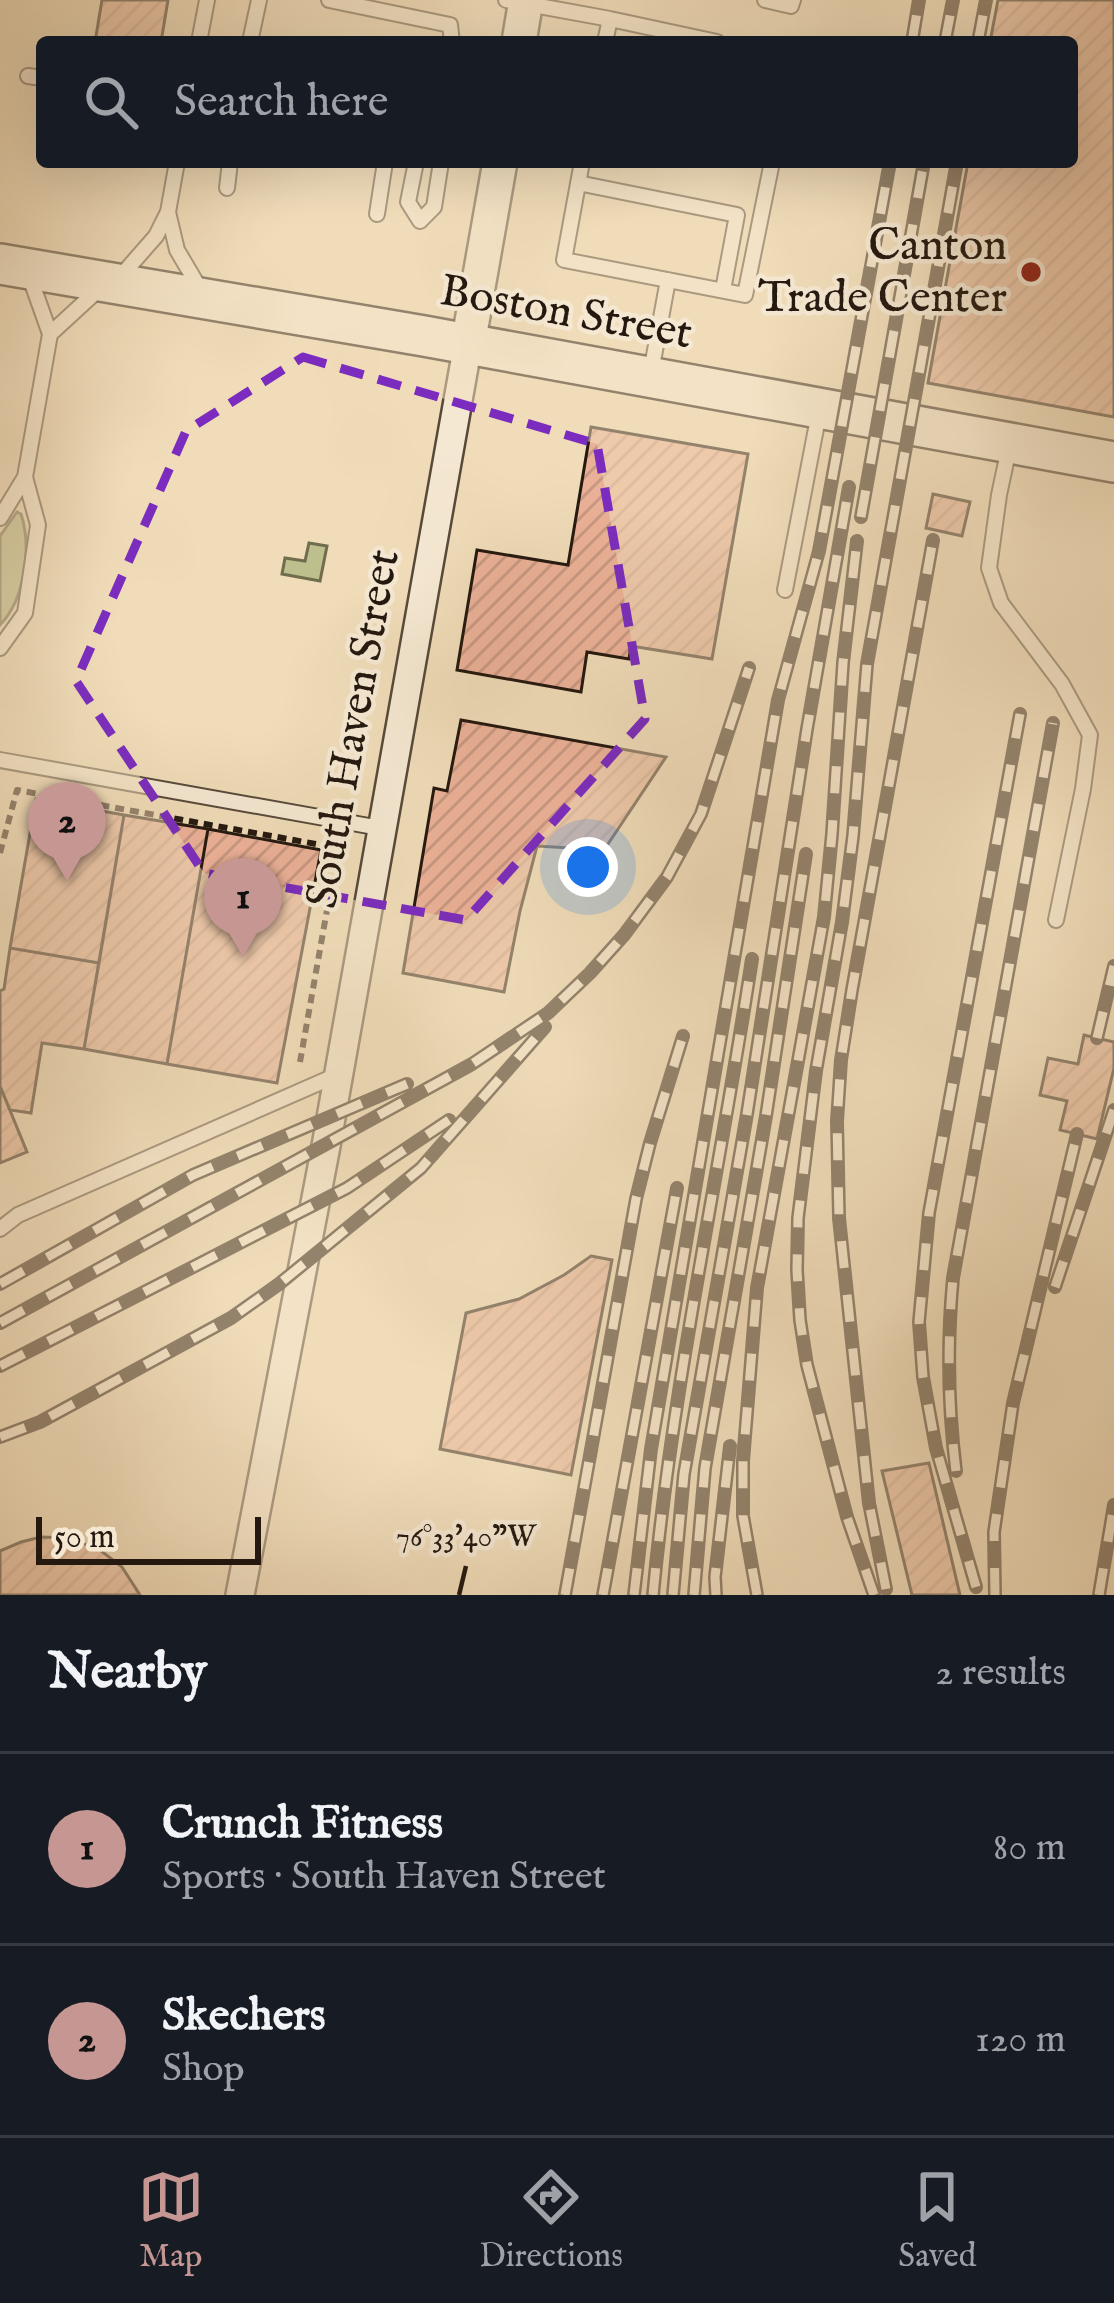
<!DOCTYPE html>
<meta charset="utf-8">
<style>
:root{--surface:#171b24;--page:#242831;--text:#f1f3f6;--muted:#9ea1a6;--line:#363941;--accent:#c59692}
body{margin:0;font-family:"IM FELL English",serif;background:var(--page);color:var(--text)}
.scale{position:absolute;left:36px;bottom:30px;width:225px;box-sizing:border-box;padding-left:12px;border:6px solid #24180f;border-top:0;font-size:33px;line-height:42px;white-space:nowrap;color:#24180f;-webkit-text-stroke:9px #f5e8d2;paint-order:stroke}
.you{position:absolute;left:588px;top:867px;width:42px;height:42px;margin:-30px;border:9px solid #fff;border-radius:50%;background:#1a73e8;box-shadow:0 0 0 18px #1a73e833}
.badge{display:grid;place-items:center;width:78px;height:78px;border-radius:50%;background:var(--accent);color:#111;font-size:39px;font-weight:700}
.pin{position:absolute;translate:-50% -99px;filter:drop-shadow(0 3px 6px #0008)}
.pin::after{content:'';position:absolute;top:63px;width:42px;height:36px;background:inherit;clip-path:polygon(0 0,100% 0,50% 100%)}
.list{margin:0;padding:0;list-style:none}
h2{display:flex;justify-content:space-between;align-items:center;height:156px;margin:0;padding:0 48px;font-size:51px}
h2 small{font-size:39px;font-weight:400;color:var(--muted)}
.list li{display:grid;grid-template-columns:78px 1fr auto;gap:36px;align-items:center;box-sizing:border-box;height:192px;padding:0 48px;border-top:3px solid var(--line)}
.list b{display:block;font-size:45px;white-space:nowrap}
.list p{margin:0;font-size:39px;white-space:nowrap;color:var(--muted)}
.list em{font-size:39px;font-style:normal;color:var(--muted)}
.icon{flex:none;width:66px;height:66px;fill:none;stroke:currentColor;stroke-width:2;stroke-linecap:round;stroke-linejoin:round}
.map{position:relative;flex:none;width:1114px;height:1595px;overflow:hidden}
.search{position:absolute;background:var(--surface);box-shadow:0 12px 48px #0002;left:36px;right:36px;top:36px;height:132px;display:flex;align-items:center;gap:30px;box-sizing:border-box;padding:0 42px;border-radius:12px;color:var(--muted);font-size:45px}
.sheet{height:540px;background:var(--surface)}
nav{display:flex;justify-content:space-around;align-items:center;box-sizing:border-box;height:168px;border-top:3px solid var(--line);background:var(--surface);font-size:33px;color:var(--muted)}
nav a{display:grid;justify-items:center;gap:6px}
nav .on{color:var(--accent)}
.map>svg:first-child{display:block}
.green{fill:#bdbf8c;stroke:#706c4e;stroke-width:3}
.building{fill:url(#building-hatch);stroke:#24180f;stroke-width:3}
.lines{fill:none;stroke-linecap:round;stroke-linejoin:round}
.service-casing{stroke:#57493a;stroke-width:18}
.minor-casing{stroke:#57493a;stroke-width:32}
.tertiary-casing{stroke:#57493a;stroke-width:38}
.secondary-casing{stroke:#24180f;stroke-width:44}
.path{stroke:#24180f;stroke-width:6;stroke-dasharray:9 6;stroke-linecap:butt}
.service{stroke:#f5e8d2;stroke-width:14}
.minor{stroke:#f5e8d2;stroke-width:27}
.tertiary{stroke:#f5e8d2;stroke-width:33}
.secondary{stroke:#f5e8d2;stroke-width:39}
.rail-casing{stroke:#24180f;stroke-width:14}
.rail{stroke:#f5e8d2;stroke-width:9;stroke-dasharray:27;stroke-linecap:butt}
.marked{fill:none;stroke:#7b2cbf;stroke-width:9;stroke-dasharray:24 15;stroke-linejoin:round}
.ticks{fill:none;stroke:#24180f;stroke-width:4.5}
.poi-dot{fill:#8f2418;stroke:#f5e8d2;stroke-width:4.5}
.labels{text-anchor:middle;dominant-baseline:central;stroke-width:9;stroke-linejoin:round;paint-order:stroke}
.poi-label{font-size:45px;fill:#24180f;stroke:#f5e8d2;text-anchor:end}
.street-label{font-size:45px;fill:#24180f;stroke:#f5e8d2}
.ticks-label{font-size:30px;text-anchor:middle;fill:#24180f;stroke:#f5e8d2;stroke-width:9;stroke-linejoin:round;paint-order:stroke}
</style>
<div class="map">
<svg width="1114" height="1595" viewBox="0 0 1114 1595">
<defs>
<pattern id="building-hatch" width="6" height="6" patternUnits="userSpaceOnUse" patternTransform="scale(3)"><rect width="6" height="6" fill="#ebb198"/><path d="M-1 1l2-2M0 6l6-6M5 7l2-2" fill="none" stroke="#c99882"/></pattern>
</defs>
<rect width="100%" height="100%" fill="#f0dcb9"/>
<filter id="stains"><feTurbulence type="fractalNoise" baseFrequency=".00167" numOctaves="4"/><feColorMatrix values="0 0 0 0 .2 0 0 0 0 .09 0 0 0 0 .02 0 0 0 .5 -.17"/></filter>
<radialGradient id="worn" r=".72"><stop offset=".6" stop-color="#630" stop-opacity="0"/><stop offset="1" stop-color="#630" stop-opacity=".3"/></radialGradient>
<!-- green -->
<path class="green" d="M17 512 21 514C32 548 25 599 0 625V536Z
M309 543 327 546 320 581 282 574 285 558 305 561Z"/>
<!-- building -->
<path class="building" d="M102 0H168L161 42H95Z
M998 0H1114V417L928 383 968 162H1072V42H990Z
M591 427 748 454 712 659 631 646 629 659 587 652 581 692 457 670 477 550 568 565Z
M933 494 970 502 962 536 926 528Z
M461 720 666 757 604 850 537 846 520 911 504 992 403 973 434 788 447 791Z
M36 799 124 815 99 963 10 948Z
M124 815 208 829 167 1064 84 1049Z
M208 829 321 850 277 1083 167 1064Z
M10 948 99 963 84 1049 42 1043 31 1113 10 1110 0 1086V991L4 989Z
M1084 1035 1114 1042V1068L1097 1139 1060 1130 1067 1101 1040 1095 1048 1058 1078 1064Z
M0 1086 27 1152 0 1163Z
M591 1256 612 1260 571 1475 440 1449 466 1313 519 1299 564 1275Z
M929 1463 960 1595H912L882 1471Z
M41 1537 69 1538 100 1550 122 1567 140 1595H0V1551L21 1542Z"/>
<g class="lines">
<defs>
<path id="service" d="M329 0 450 25 452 42
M506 0 610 19 605 42
M765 0 791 6 793 0
M610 19 717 42
M199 42 207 0
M250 42 259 0
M28 76 42 78
M416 162 408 202 420 221 434 207 441 162
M582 162 564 260 745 295 772 162
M578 183 737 215 723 290
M227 188 230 162
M168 212 177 250 200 289
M377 214 385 162
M120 277 156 236 168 212 177 162
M50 334 99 289
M651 372 668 280
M1009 448 999 495 989 568 1001 603 1062 684 1090 735 1083 789 1056 920
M0 518 25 477 50 334 28 272
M785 590 819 413
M0 648 25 613 38 525 25 477
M0 760 380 828
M0 1229 18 1215 337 1075"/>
<path id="minor" d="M240 1595 326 1146 468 344"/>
<path id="tertiary" d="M519 42 526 0
M468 344 500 162"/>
<path id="secondary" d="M0 264 424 336 1114 462"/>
</defs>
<!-- service casing -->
<use href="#service" class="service-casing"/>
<!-- minor casing -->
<use href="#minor" class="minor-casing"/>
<!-- tertiary casing -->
<use href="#tertiary" class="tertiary-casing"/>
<!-- secondary casing -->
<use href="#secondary" class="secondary-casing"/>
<!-- path -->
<path class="path" d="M0 853 17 790 338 848 300 1062"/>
<!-- service -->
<use href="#service" class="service"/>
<!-- minor -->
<use href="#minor" class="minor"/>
<!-- tertiary -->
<use href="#tertiary" class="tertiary"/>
<!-- secondary -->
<use href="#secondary" class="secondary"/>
<defs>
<path id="rail" d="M912 42 919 0
M945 42 953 0
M978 42 986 0
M861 517 924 162
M1097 1038 1114 966
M0 1284 193 1175 407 1084
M1055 1287 1114 1110
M0 1323 472 1064 548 1013 590 973 624 935 667 877 701 814 749 668
M0 1366 347 1188 449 1120
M0 1437 40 1422 231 1318 279 1284 421 1168 545 1027
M956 1471C948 1407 947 1342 953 1278L1053 723
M976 1587 936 1448 923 1377 919 1322 929 1213 1020 714
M886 1589 869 1503 839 1218 837 1121 841 1060 852 990 933 540
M565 1595 636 1199 650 1143 683 1036
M603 1595 677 1188
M634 1595 651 1449 778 700 819 551 890 162
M653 1595C673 1381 720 1171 752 959
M673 1595 684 1474 747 1114 807 729 849 487
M694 1595 705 1468 766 1116 806 854
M716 1595 715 1577 730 1446
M757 1595 743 1516V1461L757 1288 824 917 832 834 843 663 857 541
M874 1595 847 1517 807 1365 800 1320 797 1270 798 1218 816 1071 842 922 853 836 867 664 957 162
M995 1595 994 1532 1013 1403 1077 1134
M1099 1595 1114 1505"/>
</defs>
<!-- rail casing -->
<use href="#rail" class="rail-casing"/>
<!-- rail -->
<use href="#rail" class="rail"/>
</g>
<!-- marked area -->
<path d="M0 0H1114V1595H0ZM303 357 597 444 645 719 466 920 204 873 76 681 186 431Z" fill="#f0dcb9" fill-opacity=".55" fill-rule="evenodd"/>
<path class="marked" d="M303 357 597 444 645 719 466 920 204 873 76 681 186 431Z"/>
<!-- ticks -->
<path class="ticks" d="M459 1595 466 1566"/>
<!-- markers -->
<circle class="poi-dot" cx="1031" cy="272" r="12"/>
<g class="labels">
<!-- poi labels -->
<g class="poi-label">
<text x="1007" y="246">Canton<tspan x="1007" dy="52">Trade Center</tspan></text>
</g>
<!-- street labels -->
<g class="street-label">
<text transform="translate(566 313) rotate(10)">Boston Street</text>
<text transform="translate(354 729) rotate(-80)">South Haven Street</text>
</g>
</g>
<g class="ticks-label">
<text x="466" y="1546">76°33'40"W</text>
</g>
<rect width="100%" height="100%" filter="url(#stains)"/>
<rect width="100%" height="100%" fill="url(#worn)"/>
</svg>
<div class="scale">50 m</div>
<div class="you"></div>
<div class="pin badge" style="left:243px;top:957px">1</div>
<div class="pin badge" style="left:67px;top:881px">2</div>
<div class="search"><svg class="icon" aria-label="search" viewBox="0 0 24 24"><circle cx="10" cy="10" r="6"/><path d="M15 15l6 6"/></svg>Search here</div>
</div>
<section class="sheet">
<h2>Nearby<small>2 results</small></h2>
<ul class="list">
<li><span class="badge">1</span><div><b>Crunch Fitness</b><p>Sports · South Haven Street</p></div><em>80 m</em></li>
<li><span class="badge">2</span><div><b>Skechers</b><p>Shop</p></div><em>120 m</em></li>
</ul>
</section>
<nav>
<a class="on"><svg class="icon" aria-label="map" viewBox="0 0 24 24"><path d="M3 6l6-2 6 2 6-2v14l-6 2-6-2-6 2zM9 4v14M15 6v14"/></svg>Map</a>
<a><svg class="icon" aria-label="directions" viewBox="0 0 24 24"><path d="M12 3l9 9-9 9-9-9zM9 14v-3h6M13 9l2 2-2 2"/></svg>Directions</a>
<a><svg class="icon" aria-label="saved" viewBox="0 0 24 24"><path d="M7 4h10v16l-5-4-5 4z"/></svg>Saved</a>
</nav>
